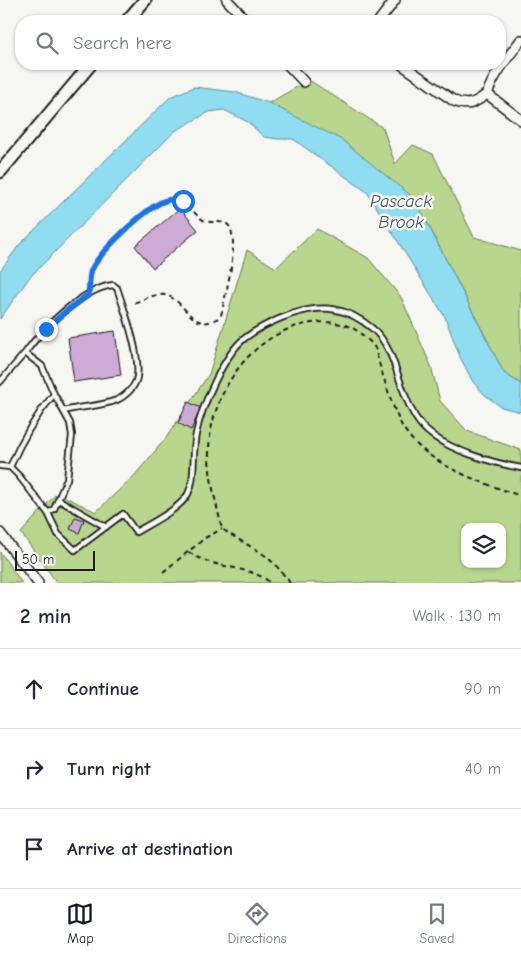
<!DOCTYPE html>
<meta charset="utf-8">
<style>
:root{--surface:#fff;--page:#f2f2f3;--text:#1f2937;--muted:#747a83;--line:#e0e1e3;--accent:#111827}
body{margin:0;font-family:"Comic Neue",sans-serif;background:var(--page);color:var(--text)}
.controls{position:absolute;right:15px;bottom:15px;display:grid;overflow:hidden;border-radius:10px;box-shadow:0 1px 4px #0004}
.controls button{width:45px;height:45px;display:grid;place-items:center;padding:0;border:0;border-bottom:1px solid var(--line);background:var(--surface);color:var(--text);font:25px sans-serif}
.scale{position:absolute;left:15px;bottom:12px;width:80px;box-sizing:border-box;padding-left:5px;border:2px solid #1c1c1c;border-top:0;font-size:14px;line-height:18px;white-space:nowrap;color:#1c1c1c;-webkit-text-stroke:4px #f6f6f2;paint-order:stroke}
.stop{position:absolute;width:15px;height:15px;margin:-11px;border:4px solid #1a73e8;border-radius:50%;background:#fff}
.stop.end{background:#1a73e8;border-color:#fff;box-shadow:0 1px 5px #0008}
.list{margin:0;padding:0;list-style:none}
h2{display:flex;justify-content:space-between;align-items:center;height:65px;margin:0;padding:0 20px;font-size:21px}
h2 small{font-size:16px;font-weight:400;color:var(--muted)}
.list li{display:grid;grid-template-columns:32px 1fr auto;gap:15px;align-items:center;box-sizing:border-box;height:80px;padding:0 20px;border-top:1px solid var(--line)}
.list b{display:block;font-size:19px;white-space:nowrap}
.list em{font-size:16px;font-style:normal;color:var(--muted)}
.icon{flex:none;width:28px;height:28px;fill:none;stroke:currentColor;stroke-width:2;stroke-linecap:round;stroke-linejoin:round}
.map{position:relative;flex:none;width:521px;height:583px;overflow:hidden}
.search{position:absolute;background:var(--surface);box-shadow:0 1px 4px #0004;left:15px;right:15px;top:15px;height:55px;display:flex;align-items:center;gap:12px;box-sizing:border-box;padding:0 18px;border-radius:20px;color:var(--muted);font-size:19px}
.sheet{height:305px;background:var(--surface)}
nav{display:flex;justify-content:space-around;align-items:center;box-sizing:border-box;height:70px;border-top:1px solid var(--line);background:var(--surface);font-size:14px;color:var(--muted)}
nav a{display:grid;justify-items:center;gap:2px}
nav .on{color:var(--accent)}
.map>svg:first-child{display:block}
.green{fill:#b8d68e;stroke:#6a7955;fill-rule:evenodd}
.water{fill:#90dcf0;stroke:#628f9b}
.building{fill:#ceabd5;stroke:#1c1c1c}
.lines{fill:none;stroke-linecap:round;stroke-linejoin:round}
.service-casing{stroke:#1c1c1c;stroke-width:8}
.minor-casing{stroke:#1c1c1c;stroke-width:12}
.tertiary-casing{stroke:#1c1c1c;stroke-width:15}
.path{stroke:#1c1c1c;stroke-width:2;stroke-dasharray:5 4;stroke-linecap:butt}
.service{stroke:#f6f6f2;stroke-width:4.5}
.minor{stroke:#f6f6f2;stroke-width:9}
.tertiary{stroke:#f6f6f2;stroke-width:11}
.route{stroke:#1a73e8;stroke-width:6}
.labels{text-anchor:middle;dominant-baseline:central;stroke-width:5;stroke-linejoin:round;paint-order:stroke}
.water-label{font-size:18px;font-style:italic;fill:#3f565c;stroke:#f6f6f2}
</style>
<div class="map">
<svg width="521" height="583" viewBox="0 0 521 583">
<rect width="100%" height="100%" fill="#f6f6f2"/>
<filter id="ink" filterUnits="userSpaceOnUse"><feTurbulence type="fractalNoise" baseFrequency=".02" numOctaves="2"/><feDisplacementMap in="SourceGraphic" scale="10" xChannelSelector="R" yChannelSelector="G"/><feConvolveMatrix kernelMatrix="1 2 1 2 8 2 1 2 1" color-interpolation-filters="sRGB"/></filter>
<g filter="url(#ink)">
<!-- green -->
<path class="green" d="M309 80 383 128 395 164 413 145 433 154 474 237 521 251V384L504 373 415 199 269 103Z
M317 229 368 258 401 297 431 366 440 401 467 431 521 450V583H57L21 533 57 493 96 512 135 475 166 438 209 374 247 250 276 268ZM465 527H502V564H465Z
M0 552 22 583H0Z"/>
<!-- water -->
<path class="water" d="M194 87 235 92 269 103 342 140 415 199 504 373 521 384V412L501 407 485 395 473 382 460 357 445 317 367 192 293 139H278L264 137 248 122 224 110 209 112 175 131 29 278 0 319V271L20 244 170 97Z"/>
<!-- building -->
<path class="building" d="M180 208 198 230 153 268 135 246Z
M115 331 121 375 74 382 68 338Z
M188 402 201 408 191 430 178 423Z
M75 517 84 520 79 533 70 529Z"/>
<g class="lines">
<defs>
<path id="service" d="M25 353C43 328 82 289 113 285L117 288C124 309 143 361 136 381 133 389 124 397 117 400 100 407 81 406 64 411
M0 382 25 353 42 366 54 394C35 417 21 441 10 467L0 466
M10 467 19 476 48 513 54 509 67 479 72 435 70 423 54 394
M59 500 106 527
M48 513 58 534 75 550 123 514 136 532C151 523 180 509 188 494 196 478 192 453 196 434 201 408 224 354 245 338 259 327 275 320 292 314 324 304 347 307 373 329 388 342 394 363 400 381 406 398 413 419 427 431 448 450 493 463 521 468"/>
<path id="minor" d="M227 0 247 21
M379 21 395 0
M287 64 304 82
M401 64 454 101C468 107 475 103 487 94 494 74 508 57 521 40
M487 94 521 120
M0 533 38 583"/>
<path id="tertiary" d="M127 21 145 0
M0 172 91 64"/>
</defs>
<!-- service casing -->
<use href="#service" class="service-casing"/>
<!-- minor casing -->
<use href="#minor" class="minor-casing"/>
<!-- tertiary casing -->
<use href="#tertiary" class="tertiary-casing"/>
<!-- path -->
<path class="path" d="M89 287C88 281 90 274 92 268 102 249 153 199 175 199 188 200 194 216 205 221 214 224 228 218 231 230 238 251 225 294 221 316 192 337 186 299 165 295 154 293 141 301 131 304
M189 552C213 570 248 564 271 583
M163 572 205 538 222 529
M290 583C282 572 274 562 263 554 249 545 235 538 222 529 217 506 210 482 209 458 207 404 241 345 294 327 313 321 338 319 356 330 362 335 371 341 375 348 377 353 377 358 379 363 385 382 391 402 399 420 419 463 480 482 521 496"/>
<!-- service -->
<use href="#service" class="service"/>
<!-- minor -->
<use href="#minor" class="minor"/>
<!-- tertiary -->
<use href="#tertiary" class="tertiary"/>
</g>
</g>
<g class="lines" filter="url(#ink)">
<!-- route -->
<path class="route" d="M46 329 65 312 89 294C89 286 89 279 91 271 98 253 146 208 164 201 170 199 177 199 183 201"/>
</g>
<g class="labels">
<!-- water labels -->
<g class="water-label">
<text x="401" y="201">Pascack<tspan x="401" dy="21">Brook</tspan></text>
</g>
</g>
</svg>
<div class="controls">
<button><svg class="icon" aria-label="layers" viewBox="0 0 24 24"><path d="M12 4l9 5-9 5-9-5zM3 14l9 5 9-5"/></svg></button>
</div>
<div class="scale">50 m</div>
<div class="stop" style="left:183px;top:201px"></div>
<div class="stop end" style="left:46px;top:329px"></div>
<div class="search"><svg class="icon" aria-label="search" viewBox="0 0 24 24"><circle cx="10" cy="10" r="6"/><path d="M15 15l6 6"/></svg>Search here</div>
</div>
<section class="sheet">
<h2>2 min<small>Walk · 130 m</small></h2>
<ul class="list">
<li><svg class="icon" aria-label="ahead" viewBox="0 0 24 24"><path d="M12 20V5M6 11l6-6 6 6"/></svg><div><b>Continue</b></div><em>90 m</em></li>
<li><svg class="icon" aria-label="right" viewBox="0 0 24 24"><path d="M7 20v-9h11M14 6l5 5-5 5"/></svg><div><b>Turn right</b></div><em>40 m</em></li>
<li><svg class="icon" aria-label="arrive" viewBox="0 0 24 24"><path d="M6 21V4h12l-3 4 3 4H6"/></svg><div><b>Arrive at destination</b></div></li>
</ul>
</section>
<nav>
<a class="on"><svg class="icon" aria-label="map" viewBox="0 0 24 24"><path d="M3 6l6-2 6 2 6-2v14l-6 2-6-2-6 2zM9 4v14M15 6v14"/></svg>Map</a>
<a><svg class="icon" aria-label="directions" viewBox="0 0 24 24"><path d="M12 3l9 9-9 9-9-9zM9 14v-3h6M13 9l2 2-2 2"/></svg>Directions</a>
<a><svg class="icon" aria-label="saved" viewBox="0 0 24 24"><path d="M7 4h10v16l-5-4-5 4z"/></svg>Saved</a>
</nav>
